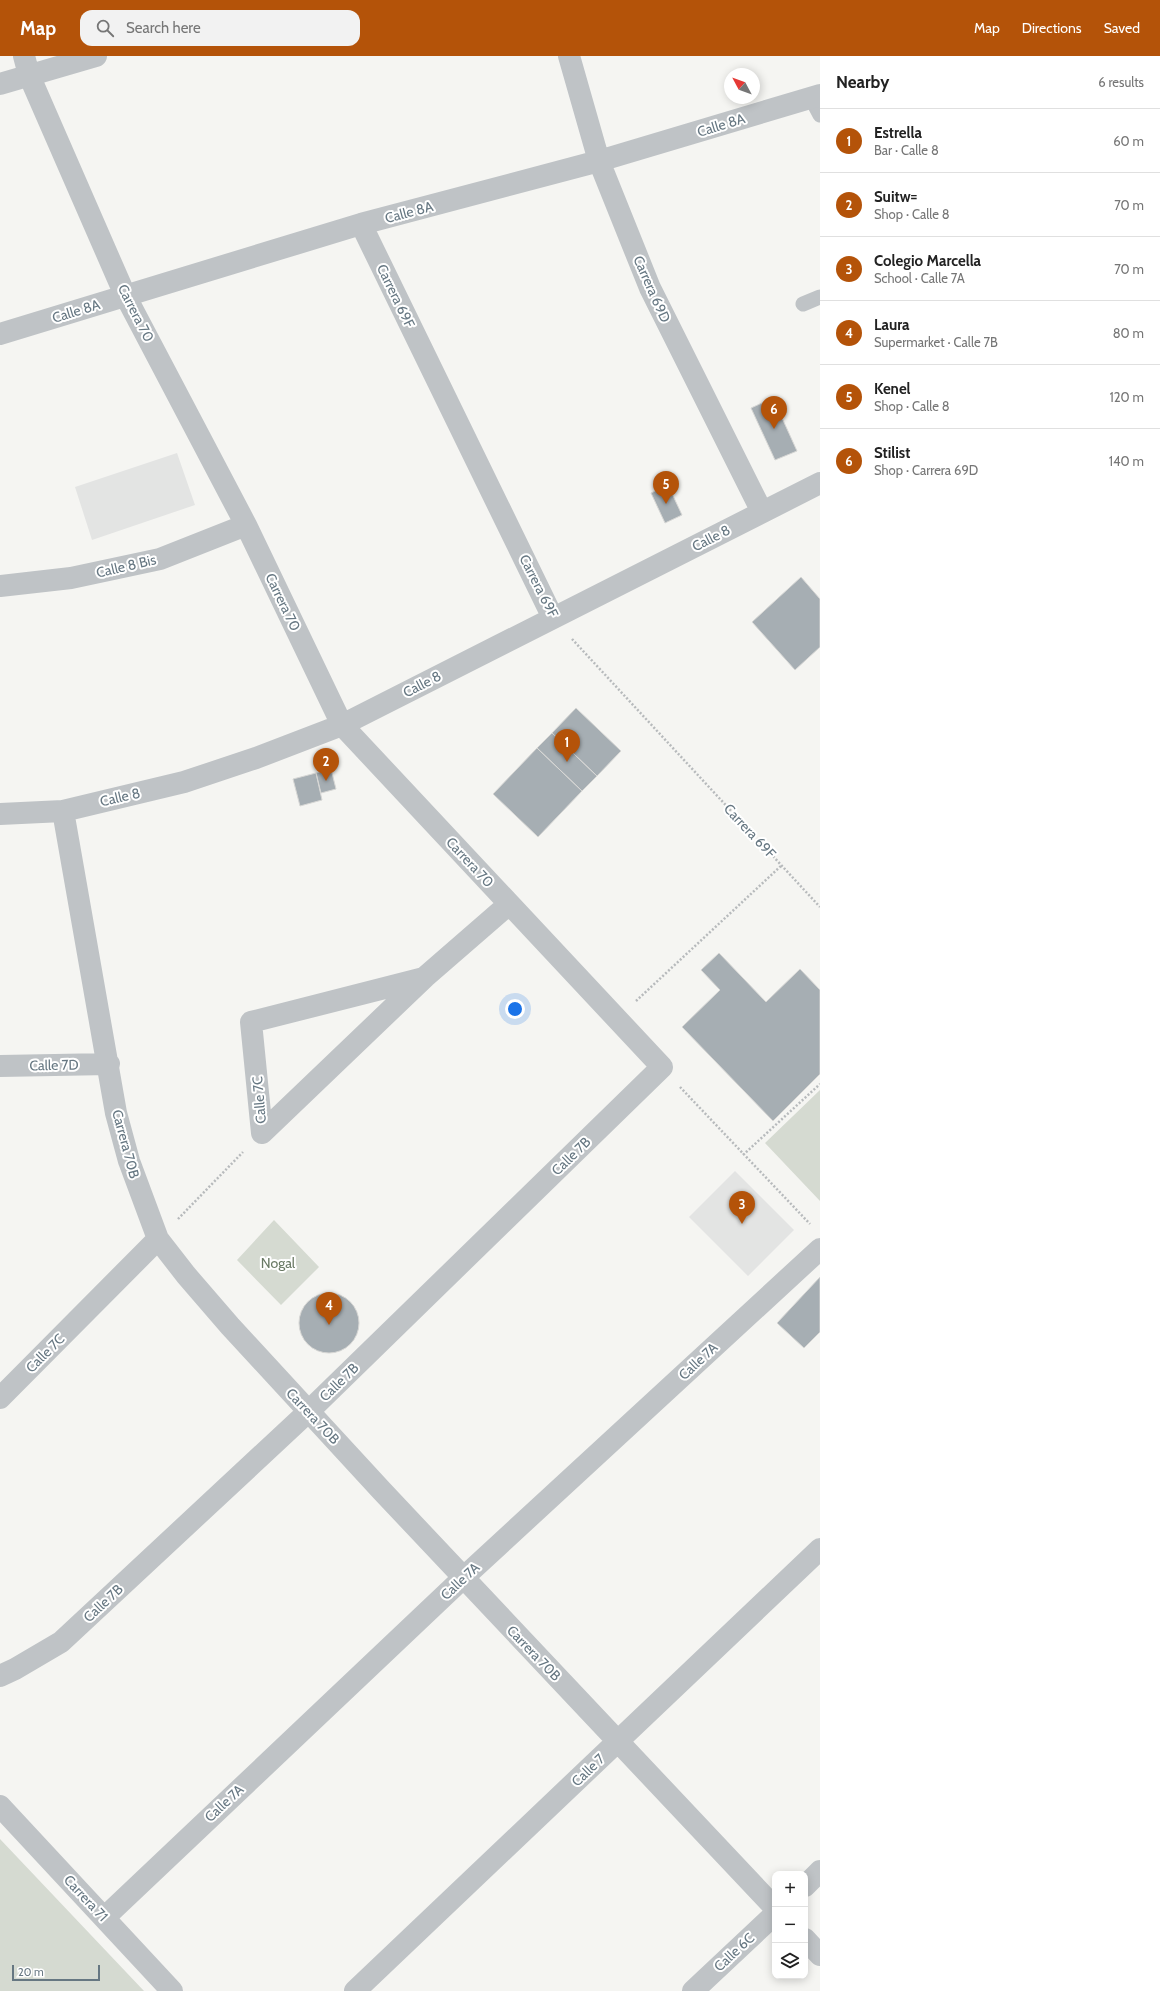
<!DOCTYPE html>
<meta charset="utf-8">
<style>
:root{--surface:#fff;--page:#f2f2f2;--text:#222;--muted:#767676;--line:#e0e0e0;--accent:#b45309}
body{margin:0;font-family:Cabin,sans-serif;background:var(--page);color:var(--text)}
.controls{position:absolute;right:12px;bottom:12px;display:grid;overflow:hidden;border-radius:8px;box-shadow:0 2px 10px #0003}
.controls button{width:36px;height:36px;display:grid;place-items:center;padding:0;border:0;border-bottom:1px solid var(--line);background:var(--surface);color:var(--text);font:20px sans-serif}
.compass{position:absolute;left:724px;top:12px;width:36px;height:36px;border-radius:50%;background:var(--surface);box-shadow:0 2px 10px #0003;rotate:311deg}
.scale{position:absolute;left:12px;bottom:10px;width:88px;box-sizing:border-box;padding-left:4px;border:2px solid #667782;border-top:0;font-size:11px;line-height:14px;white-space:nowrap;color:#667782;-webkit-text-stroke:3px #fff;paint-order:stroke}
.you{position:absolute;left:515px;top:953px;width:14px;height:14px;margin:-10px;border:3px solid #fff;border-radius:50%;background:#1a73e8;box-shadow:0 0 0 6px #1a73e833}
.badge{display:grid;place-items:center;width:26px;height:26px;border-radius:50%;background:var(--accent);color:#fff;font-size:13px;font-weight:700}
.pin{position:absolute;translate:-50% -33px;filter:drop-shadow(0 1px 2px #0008)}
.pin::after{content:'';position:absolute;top:21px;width:14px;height:12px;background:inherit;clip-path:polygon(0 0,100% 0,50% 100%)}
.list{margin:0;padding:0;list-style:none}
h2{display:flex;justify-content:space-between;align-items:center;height:52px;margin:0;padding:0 16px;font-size:17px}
h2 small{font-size:13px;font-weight:400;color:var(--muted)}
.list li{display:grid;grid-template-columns:26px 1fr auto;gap:12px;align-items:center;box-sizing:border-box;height:64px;padding:0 16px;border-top:1px solid var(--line)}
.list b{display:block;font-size:15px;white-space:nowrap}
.list p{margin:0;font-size:13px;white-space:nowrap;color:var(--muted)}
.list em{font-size:13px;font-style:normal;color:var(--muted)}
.icon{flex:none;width:22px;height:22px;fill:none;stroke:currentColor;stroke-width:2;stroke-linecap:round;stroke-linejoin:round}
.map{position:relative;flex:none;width:820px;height:1935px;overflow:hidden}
header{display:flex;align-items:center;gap:24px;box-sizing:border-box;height:56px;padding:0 20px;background:var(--accent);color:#fff}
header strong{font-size:19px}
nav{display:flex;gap:22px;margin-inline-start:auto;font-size:14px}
.search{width:280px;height:36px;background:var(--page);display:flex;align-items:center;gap:10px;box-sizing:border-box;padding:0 14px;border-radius:12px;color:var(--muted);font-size:15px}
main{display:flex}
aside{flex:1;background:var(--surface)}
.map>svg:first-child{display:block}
.built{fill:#e3e4e3}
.green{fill:#d5dad1}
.building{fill:#a6aeb3;stroke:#d7d7d5}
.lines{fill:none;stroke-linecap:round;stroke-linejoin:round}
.path{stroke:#b7babc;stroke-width:2.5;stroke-dasharray:2 2;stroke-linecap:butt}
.service{stroke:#bfc3c6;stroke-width:15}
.minor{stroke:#bfc3c6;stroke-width:22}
.labels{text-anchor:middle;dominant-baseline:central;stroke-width:4;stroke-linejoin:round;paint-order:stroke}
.street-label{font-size:14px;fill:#667782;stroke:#fff}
.park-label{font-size:14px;fill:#697964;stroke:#fff}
</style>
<header>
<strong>Map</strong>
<div class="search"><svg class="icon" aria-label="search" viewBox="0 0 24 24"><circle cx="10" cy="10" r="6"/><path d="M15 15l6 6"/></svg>Search here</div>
<nav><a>Map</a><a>Directions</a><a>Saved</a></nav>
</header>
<main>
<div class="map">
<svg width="820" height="1935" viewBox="0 0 820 1935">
<rect width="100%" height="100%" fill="#f5f5f2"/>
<!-- built -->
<path class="built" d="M177 397 195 449 92 484 75 431Z
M735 1115 794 1174 748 1220 689 1161Z"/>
<!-- green -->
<path class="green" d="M820 1034V1145L765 1087Z
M274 1164 319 1211 281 1249 237 1204Z
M0 1783 144 1935H0Z"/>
<!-- building -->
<path class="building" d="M773 342 797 395 775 404 751 352Z
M668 429 682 459 665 467 651 437Z
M801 521 820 543V591L795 614 752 566Z
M576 652 621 695 597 720 552 677Z
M552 677 597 720 582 735 537 692Z
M537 692 582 735 538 781 493 738Z
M331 713 336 733 321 737 316 717Z
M316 717 322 744 300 750 293 723Z
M719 897 766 946 800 913 820 934V1018L773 1065 682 971 720 934 701 914Z
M820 1221V1276L804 1292 777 1267Z
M299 1267a30 30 0 1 1 60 0a30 30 0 1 1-60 0Z"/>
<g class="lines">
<!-- path -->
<path class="path" d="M572 583 820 851
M636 945 782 809
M680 1031 810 1168
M743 1099 820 1028
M178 1163 243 1096"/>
<!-- service -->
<path class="service" d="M811 42 820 59
M803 248 820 241"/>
<!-- minor -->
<path class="minor" d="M569 0 599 105 650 232 762 456
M0 28 96 0
M361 168 553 562
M0 278 361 168 599 105 820 39
M0 530 71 522 160 503 246 469
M63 755 116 1057 129 1105 158 1183 186 1219 230 1270 382 1435 775 1852
M0 758 63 755 184 726 256 702 342 669 820 427
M0 1010 109 1008
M262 1077 425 921 509 848
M262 1077 251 966 424 922
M0 1342 158 1183
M0 1620 15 1613 61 1586 309 1355 662 1011 342 669 246 469 125 239 29 19 24 0
M0 1750 172 1935
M805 1830 820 1815
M104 1862 463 1522 820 1193
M805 1883 820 1899
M355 1935 820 1493
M693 1935 775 1858"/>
</g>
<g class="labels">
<!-- street labels -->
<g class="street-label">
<text transform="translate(721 69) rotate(-17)">Calle 8A</text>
<text transform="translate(409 156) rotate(-15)">Calle 8A</text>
<text transform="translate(652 233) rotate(66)">Carrera 69D</text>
<text transform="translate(396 240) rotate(64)">Carrera 69F</text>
<text transform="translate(76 255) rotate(-17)">Calle 8A</text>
<text transform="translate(136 257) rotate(63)">Carrera 70</text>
<text transform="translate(711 482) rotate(-27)">Calle 8</text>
<text transform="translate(126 510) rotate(-13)">Calle 8 Bis</text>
<text transform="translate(539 530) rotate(63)">Carrera 69F</text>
<text transform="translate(283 546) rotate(64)">Carrera 70</text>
<text transform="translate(422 628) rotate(-27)">Calle 8</text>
<text transform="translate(120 741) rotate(-13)">Calle 8</text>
<text transform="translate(750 775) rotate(47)">Carrera 69F</text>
<text transform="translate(470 806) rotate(47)">Carrera 70</text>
<text transform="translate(54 1009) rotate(-1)">Calle 7D</text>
<text transform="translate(259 1044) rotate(-95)">Calle 7C</text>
<text transform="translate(126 1088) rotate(75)">Carrera 70B</text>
<text transform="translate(571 1100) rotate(-44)">Calle 7B</text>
<text transform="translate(45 1297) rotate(-45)">Calle 7C</text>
<text transform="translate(698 1305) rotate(-43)">Calle 7A</text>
<text transform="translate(339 1326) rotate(-44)">Calle 7B</text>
<text transform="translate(313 1360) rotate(47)">Carrera 70B</text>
<text transform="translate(460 1525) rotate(-43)">Calle 7A</text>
<text transform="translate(103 1547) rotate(-43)">Calle 7B</text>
<text transform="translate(534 1597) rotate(46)">Carrera 70B</text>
<text transform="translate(588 1714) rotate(-44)">Calle 7</text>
<text transform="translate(224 1747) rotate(-43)">Calle 7A</text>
<text transform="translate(86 1842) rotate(47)">Carrera 71</text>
<text transform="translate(734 1896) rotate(-43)">Calle 6C</text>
</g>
<!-- park labels -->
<g class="park-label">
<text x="278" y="1207">Nogal</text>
</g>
</g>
</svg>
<div class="controls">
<button>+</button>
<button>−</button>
<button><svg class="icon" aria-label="layers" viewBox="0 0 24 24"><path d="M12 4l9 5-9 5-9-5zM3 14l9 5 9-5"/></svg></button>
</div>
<svg class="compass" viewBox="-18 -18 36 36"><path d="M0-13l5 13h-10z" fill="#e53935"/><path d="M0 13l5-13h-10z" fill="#767676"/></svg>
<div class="scale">20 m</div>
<div class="you"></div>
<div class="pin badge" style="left:567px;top:706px">1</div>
<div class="pin badge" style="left:326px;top:725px">2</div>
<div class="pin badge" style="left:742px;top:1168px">3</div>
<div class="pin badge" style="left:329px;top:1269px">4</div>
<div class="pin badge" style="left:666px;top:448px">5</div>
<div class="pin badge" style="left:774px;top:373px">6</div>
</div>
<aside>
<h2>Nearby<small>6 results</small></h2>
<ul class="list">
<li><span class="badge">1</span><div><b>Estrella</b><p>Bar · Calle 8</p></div><em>60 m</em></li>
<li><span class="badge">2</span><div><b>Suitw=</b><p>Shop · Calle 8</p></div><em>70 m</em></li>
<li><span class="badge">3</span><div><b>Colegio Marcella</b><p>School · Calle 7A</p></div><em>70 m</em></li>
<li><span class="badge">4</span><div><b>Laura</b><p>Supermarket · Calle 7B</p></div><em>80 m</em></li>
<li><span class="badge">5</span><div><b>Kenel</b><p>Shop · Calle 8</p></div><em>120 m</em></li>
<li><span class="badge">6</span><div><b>Stilist</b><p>Shop · Carrera 69D</p></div><em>140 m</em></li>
</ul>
</aside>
</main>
